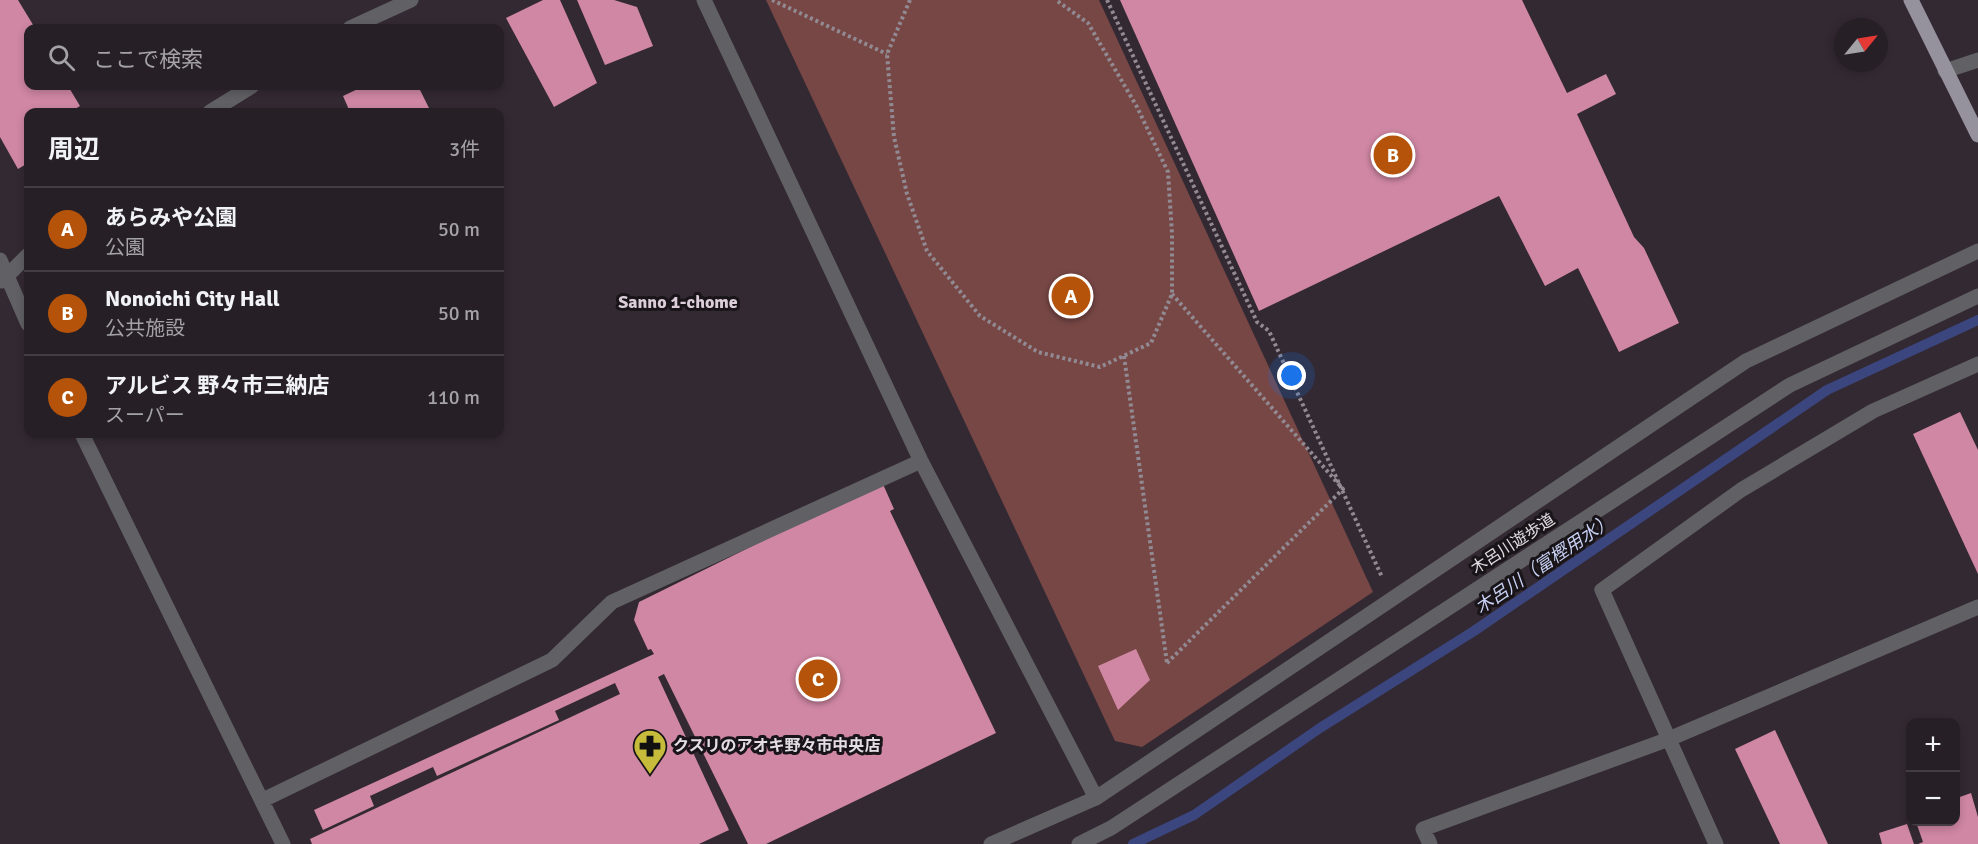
<!DOCTYPE html>
<html lang="ja">
<meta charset="utf-8">
<style>
:root{--surface:#261f26;--page:#2e272e;--text:#f1f3f6;--muted:#a4a2a7;--line:#423d43;--accent:#b45309}
body{margin:0;font-family:Signika,"Noto Sans JP",sans-serif;background:var(--page);color:var(--text)}
.controls{position:absolute;right:18px;bottom:18px;display:grid;overflow:hidden;border-radius:12px;box-shadow:0 3px 9px #0003}
.controls button{width:54px;height:54px;display:grid;place-items:center;padding:0;border:0;border-bottom:2px solid var(--line);background:var(--surface);color:var(--text);font:30px sans-serif}
.compass{position:absolute;left:1834px;top:18px;width:54px;height:54px;border-radius:50%;background:var(--surface);box-shadow:0 3px 9px #0003;rotate:60deg}
.you{position:absolute;left:1292px;top:376px;width:21px;height:21px;margin:-15px;border:4px solid #fff;border-radius:50%;background:#1a73e8;box-shadow:0 0 0 9px #1a73e833}
.badge{display:grid;place-items:center;width:39px;height:39px;border-radius:50%;background:var(--accent);color:#fff;font-size:20px;font-weight:700}
.pin{position:absolute;translate:-50% -50%;border:3px solid #fff;box-shadow:0 2px 6px #0006}
.list{margin:0;padding:0;list-style:none}
h2{display:flex;justify-content:space-between;align-items:center;height:78px;margin:0;padding:0 24px;font-size:26px}
h2 small{font-size:20px;font-weight:400;color:var(--muted)}
.list li{display:grid;grid-template-columns:39px 1fr auto;gap:18px;align-items:center;box-sizing:border-box;height:84px;padding:0 24px;border-top:2px solid var(--line)}
.list b{display:block;font-size:22px;white-space:nowrap}
.list p{margin:0;font-size:20px;white-space:nowrap;color:var(--muted)}
.list em{font-size:20px;font-style:normal;color:var(--muted)}
.icon{flex:none;width:33px;height:33px;fill:none;stroke:currentColor;stroke-width:2;stroke-linecap:round;stroke-linejoin:round}
.map{position:relative;flex:none;width:1978px;height:844px;overflow:hidden}
.search{position:absolute;background:var(--surface);box-shadow:0 3px 9px #0003;left:24px;top:24px;width:480px;height:66px;display:flex;align-items:center;gap:15px;box-sizing:border-box;padding:0 21px;border-radius:12px;color:var(--muted);font-size:22px}
.panel{position:absolute;background:var(--surface);box-shadow:0 3px 9px #0003;left:24px;top:108px;width:480px;height:330px;border-radius:12px}
.map>svg:first-child{display:block}
.green{fill:#774745}
.lines{fill:none;stroke-linecap:round;stroke-linejoin:round}
.stream{stroke:#3b457e;stroke-width:10}
.building{fill:#d087a3}
.path{stroke:#928a92;stroke-width:4;stroke-dasharray:3 3;stroke-linecap:butt}
.minor{stroke:#616065;stroke-width:15}
.major{stroke:#95919d;stroke-width:15}
.labels{text-anchor:middle;dominant-baseline:central;stroke-width:6;stroke-linejoin:round;paint-order:stroke}
.street-label{font-size:16px;fill:#e4dde3;stroke:#181418}
.poi-label{font-size:16px;font-weight:bold;fill:#e4dde3;stroke:#181418;text-anchor:start}
.neighbourhood-label{font-size:18px;font-weight:bold;fill:#dbceda;stroke:#181418}
.water-label{font-size:18px;font-style:italic;fill:#c9d2f5;stroke:#181418}
</style>
<div class="map">
<svg width="1978" height="844" viewBox="0 0 1978 844">
<rect width="100%" height="100%" fill="#332933"/>
<!-- green -->
<path class="green" d="M766 0H1099L1373 592 1142 747 1115 741Z"/>
<g class="lines">
<!-- stream -->
<path class="stream" d="M1133 844 1194 815 1320 728 1474 631 1827 390 1978 320"/>
</g>
<!-- building -->
<path class="building" d="M0 0H18L35 28H28V86H68L80 106 70 112H28V163L18 169 0 137Z
M543 0H560L597 83 554 107 506 18Z
M577 0H614L637 7 653 46 605 65Z
M1120 0H1522L1567 93 1606 74 1616 94 1577 114 1634 237 1644 248 1679 323 1619 352 1578 268 1545 286 1499 196 1259 311Z
M364 86H418L431 112H350L343 96Z
M1960 412 1978 450V574L1913 434Z
M882 482 894 509 890 511 996 733 766 844H748L664 674 658 677 729 830 699 844H312L310 839 620 694 615 683 555 711 559 720 437 776 433 767 370 796 374 806 323 830 314 810 654 654 651 649 648 650 634 620 639 602Z
M1136 649 1150 680 1118 710 1098 666Z
M1775 730 1828 844H1780L1735 749Z
M1956 793 1957 798 1971 793 1978 817V844H1918L1923 842 1916 822H1956Z
M1907 824 1914 844H1882L1879 833Z"/>
<g class="lines">
<!-- path -->
<path class="path" d="M772 0 887 54
M910 0 887 54 894 137 907 194 927 251 980 316 1038 352 1100 367 1151 343 1172 294V234L1168 172 1137 107 1088 23 1056 0
M1107 0 1257 322 1269 331 1382 577
M1124 356 1167 663
M1167 663 1343 489 1172 294"/>
<!-- minor -->
<path class="minor" d="M704 0 921 461 1096 798
M350 28 411 0
M1945 71 1978 60
M210 112 252 86
M0 260 28 324
M2 281 28 255
M82 434 283 844
M263 800 552 660 612 602 921 461
M991 844 1096 798 1746 361 1978 251
M1079 844 1111 828 1790 385 1978 296
M1430 844 1423 829 1669 739 1978 607
M1716 844 1602 590 1741 490 1873 411 1978 364"/>
<!-- major -->
<path class="major" d="M1911 0 1978 135"/>
</g>
<!-- icons -->
<defs>
<symbol id="pharmacy-pin" viewBox="-11 -11 22 30"><path d="M0 17L-7.5 6A9.5 9.5 0 1 1 7.5 6Z" fill="#c7bb3b" stroke="#181418"/><path d="M-2-6h4v4h4v4h-4v4h-4v-4h-4v-4h4Z" fill="#111"/></symbol>
</defs>
<g fill-rule="evenodd">
<use href="#pharmacy-pin" x="631" y="727" width="38" height="52"/>
</g>
<g class="labels">
<!-- street labels -->
<g class="street-label">
<text transform="translate(1513 544) rotate(-33)">木呂川遊歩道</text>
</g>
<!-- poi labels -->
<g class="poi-label">
<text x="673" y="746">クスリのアオキ野々市中央店</text>
</g>
<!-- neighbourhood labels -->
<g class="neighbourhood-label">
<text x="678" y="302">Sanno 1-chome</text>
</g>
<!-- water labels -->
<g class="water-label">
<text transform="translate(1544 564) rotate(-34)">木呂川（富樫用水）</text>
</g>
</g>
</svg>
<div class="controls">
<button>+</button>
<button>−</button>
</div>
<svg class="compass" viewBox="-18 -18 36 36"><path d="M0-13l5 13h-10z" fill="#e53935"/><path d="M0 13l5-13h-10z" fill="#a4a2a7"/></svg>
<div class="you"></div>
<div class="pin badge" style="left:1071px;top:296px">A</div>
<div class="pin badge" style="left:1393px;top:155px">B</div>
<div class="pin badge" style="left:818px;top:679px">C</div>
<div class="search"><svg class="icon" aria-label="search" viewBox="0 0 24 24"><circle cx="10" cy="10" r="6"/><path d="M15 15l6 6"/></svg>ここで検索</div>
<section class="panel">
<h2>周辺<small>3件</small></h2>
<ul class="list">
<li><span class="badge">A</span><div><b>あらみや公園</b><p>公園</p></div><em>50 m</em></li>
<li><span class="badge">B</span><div><b>Nonoichi City Hall</b><p>公共施設</p></div><em>50 m</em></li>
<li><span class="badge">C</span><div><b>アルビス 野々市三納店</b><p>スーパー</p></div><em>110 m</em></li>
</ul>
</section>
</div>
